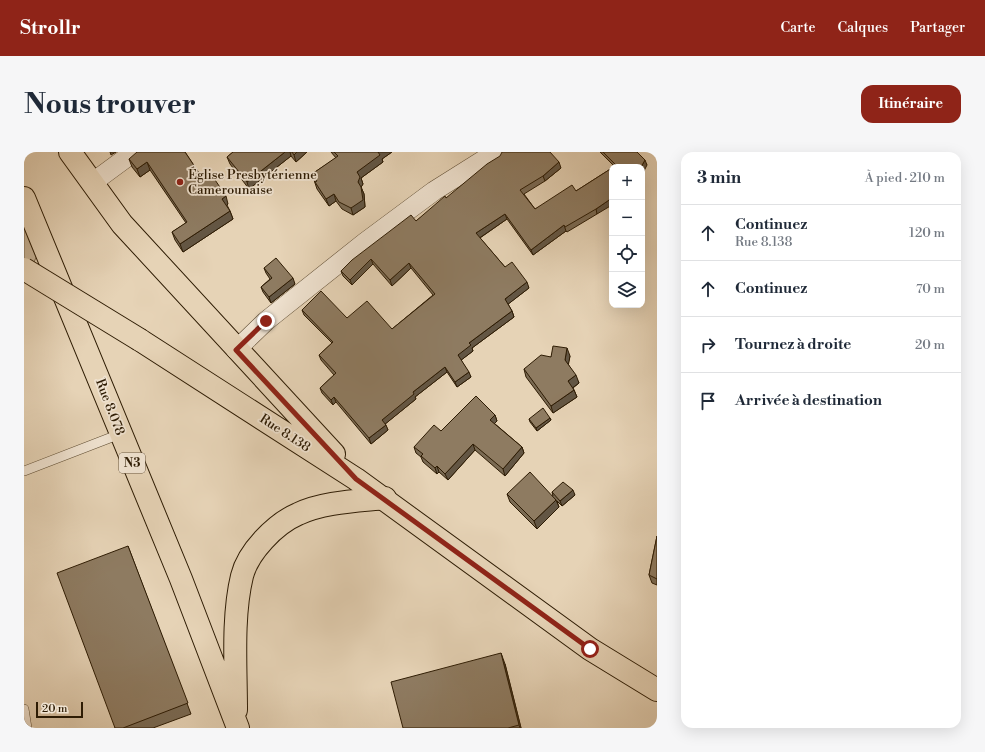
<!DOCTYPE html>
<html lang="fr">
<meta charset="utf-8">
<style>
:root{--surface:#fff;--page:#f6f6f7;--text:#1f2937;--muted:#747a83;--line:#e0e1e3;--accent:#8f2418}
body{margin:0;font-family:"Libre Bodoni",serif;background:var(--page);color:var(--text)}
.controls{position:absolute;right:12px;top:12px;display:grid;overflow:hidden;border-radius:8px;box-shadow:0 4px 16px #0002}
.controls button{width:36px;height:36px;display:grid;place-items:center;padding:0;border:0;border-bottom:1px solid var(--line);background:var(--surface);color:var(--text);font:20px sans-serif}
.scale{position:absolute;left:12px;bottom:10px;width:47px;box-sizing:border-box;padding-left:4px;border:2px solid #2e1c04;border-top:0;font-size:11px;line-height:14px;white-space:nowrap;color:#2e1c04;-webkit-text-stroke:3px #efe2d0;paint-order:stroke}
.stop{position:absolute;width:12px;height:12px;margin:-9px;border:3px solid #8f2418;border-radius:50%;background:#fff}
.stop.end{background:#8f2418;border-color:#fff;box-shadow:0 1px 4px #0008}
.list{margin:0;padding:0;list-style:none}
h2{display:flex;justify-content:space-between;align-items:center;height:52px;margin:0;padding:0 16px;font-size:17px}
h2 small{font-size:13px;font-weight:400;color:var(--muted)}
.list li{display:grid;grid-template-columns:26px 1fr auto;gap:12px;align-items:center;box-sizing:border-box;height:56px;padding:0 16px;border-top:1px solid var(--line)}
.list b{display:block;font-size:15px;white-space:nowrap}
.list p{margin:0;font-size:13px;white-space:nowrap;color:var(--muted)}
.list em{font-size:13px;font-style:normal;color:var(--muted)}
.icon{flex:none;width:22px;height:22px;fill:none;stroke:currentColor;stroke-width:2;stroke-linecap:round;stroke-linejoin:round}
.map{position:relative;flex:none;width:633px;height:576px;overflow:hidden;border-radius:12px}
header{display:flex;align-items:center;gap:24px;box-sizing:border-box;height:56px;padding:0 20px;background:var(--accent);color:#fff}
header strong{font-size:19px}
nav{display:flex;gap:22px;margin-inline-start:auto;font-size:14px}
.intro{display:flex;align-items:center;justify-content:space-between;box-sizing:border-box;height:96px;padding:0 24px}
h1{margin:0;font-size:28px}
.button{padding:10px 18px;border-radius:12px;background:var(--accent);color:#fff;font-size:14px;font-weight:700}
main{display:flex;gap:24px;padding:0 24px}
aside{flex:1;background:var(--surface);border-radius:12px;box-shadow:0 4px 16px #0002}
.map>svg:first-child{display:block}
.green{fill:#c7b498;stroke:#7a684e}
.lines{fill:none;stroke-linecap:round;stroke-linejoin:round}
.service-casing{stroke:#5c4a30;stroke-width:10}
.minor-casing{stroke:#5c4a30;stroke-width:20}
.primary-casing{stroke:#2e1c04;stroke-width:24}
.trunk-casing{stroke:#2e1c04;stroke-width:24}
.service{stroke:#efe2d0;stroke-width:9}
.minor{stroke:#efe2d0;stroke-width:19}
.primary{stroke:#e6d3b6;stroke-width:22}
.trunk{stroke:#e6d3b6;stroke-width:22}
.primary-bridge-casing{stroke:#2e1c04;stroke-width:24;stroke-linecap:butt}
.primary-bridge{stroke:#e6d3b6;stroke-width:22}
.wall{fill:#7a6a53;stroke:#2e1c04}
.shaded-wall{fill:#635644;stroke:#2e1c04}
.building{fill:#8e7b61;stroke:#2e1c04}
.route{stroke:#8f2418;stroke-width:5}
.poi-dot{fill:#8f2418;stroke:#efe2d0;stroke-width:1.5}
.labels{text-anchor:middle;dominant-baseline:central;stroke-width:3.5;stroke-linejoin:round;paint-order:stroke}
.shield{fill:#efe2d0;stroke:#685741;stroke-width:1}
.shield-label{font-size:12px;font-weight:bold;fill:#2e1c04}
.poi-label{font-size:13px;fill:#2e1c04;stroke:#efe2d0;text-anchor:start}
.street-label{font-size:13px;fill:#2e1c04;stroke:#efe2d0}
</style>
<header>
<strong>Strollr</strong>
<nav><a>Carte</a><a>Calques</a><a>Partager</a></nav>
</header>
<div class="intro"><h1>Nous trouver</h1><a class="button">Itinéraire</a></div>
<main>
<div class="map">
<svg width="633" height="576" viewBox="0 0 633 576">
<rect width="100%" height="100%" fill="#e6d3b6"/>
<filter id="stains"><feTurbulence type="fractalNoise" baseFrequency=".005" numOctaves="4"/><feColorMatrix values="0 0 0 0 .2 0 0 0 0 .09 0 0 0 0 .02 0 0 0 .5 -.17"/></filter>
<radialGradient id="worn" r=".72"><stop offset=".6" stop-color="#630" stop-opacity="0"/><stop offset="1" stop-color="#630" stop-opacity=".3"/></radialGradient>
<!-- green -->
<path class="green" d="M0 46 19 91 0 131Z"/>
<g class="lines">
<defs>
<path id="service" d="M0 319 96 282
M0 557 3 576"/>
<path id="minor" d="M68 31 110 0
M212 198 242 169 340 91 410 39 472 0"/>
<path id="primary" d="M46 0 98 72 310 302
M116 188 332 327 566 497 633 538"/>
<path id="trunk" d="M0 46 157 427 214 576
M212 558C212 516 208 465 218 424 224 400 251 372 274 362 299 350 333 349 361 346"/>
</defs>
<!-- service casing -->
<use href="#service" class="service-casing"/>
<!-- minor casing -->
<use href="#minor" class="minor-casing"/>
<!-- primary casing -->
<use href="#primary" class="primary-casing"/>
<!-- trunk casing -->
<use href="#trunk" class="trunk-casing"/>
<!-- service -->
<use href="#service" class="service"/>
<!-- minor -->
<use href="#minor" class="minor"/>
<!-- primary -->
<use href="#primary" class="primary"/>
<!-- trunk -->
<use href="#trunk" class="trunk"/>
<defs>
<path id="primary-bridge" d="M0 117 116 188"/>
</defs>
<!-- primary-bridge casing -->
<use href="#primary-bridge" class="primary-bridge-casing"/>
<!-- primary-bridge -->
<use href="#primary-bridge" class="primary-bridge"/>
</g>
<!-- wall -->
<path class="wall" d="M161 0 179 27 204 52 203 53 206 59 209 67 159 100 151 88 148 80 162 71 126 18 116 25 108 15 105 7Z
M209 0H283L272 10 267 4 225 37 206 12 203 5Z
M307 0H368L358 7 359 10 337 26 339 32 337 35 340 42 341 55 329 63 318 57 312 49 305 54 293 37 288 22 312 6Z
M576 0H613L623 13 590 14Z
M537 16 521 29 500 42 511 57 552 39 588 16 573 62 543 80 542 79 509 103 483 67 456 86 481 115 505 136 484 152 488 159 490 165 448 196 449 199 437 208 447 225 433 235 423 220 391 245 392 247 361 272 364 278 347 292 312 250 309 253 298 241 296 236 310 223 297 208 295 203 308 191 280 163 278 158 323 166 368 177 409 143 387 116 368 134 349 112 328 133 319 124 317 119 392 69 422 46Z
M240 116 271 132 247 151 239 140 237 135 246 127 242 121Z
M546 204 544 212 555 231 549 236 550 238 553 245 529 261 502 225 500 217 527 205Z
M471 263 473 269 470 271 498 295 500 301 481 324 451 298 424 328 415 320 413 322 399 310 397 305 392 301 390 295 417 279Z
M526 266 527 268 513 279 506 270 505 267Z
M528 340 551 343 538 354 533 349 535 355 513 377 486 350 483 342 529 344Z
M633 384V433L628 431 625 423Z
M104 394 167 562 129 576H91Z
M481 512 497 576H379Z"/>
<!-- shaded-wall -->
<path class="shaded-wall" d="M86 0H92L87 3Z
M261 0H266L267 4 225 37 223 30Z
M273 0H283L272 10 270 3Z
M355 0H368L358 7 359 10 337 26 339 32 336 37 334 30 333 20Z
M621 8 623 13 618 23V15H617Z
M123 10 126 18 116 25 113 17Z
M535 10 537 16 521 29 519 24Z
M337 35 340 42 341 55 329 63 327 56Z
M310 42 312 49 305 54 302 47Z
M202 44 204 52 201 55 198 47Z
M588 46V53L573 62 572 57Z
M206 59 209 67 159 100 156 92Z
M481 62 483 67 454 87 452 81Z
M540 73 542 79 509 103 507 98Z
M347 107 349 112 328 133 326 128Z
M385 111 387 116 368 134 366 128Z
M269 126 271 132 247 151 245 145Z
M503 130 505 136 483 153 481 147Z
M488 159 490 165 448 196 449 199 436 209 434 203 445 191Z
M543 196 546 204 544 215 541 208Z
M421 215 423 220 391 245 392 247 360 273 358 268 389 240Z
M445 220 447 225 433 235 431 230Z
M552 223 555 231 547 237 544 229Z
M550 238 553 245 529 261 527 254Z
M310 245 312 250 309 253 307 248Z
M471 263 473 269 468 274 466 268Z
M526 266 527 268 513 279 512 276Z
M362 273 364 278 347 292 345 286Z
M449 292 451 298 424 328 421 322Z
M498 295 500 301 481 324 479 317Z
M413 314 415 320 413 322 411 316Z
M549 338 551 343 538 354 536 349Z
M532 348 535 355 513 377 510 369Z
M477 501 481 512 497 576H496L495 573Z"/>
<!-- building -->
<path class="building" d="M113 0H161L179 27 187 22 202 44 198 47 206 59 156 92 148 80 163 70 123 10 113 17 105 7Z
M209 0H261L223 30 203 5Z
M268 0H273L270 3Z
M310 0H355H354L356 3 333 20 336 25 334 30 337 35 339 48 327 56 315 50 310 42 302 47 291 30 293 29 288 22 314 4Z
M478 0H526L535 10 519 24 496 38 511 57 548 33 552 39 588 16V46L572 57 541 75 540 73 507 98 481 62 452 81 481 115 488 110 503 130 481 147 488 159 445 191 447 193 434 203 445 220 431 230 421 215 389 240 390 242 358 268 362 273 345 286 310 245 307 248 296 236 312 221 295 203 309 190 278 158 297 139 323 166 343 149 368 177 411 142 385 111 366 128 347 107 326 128 317 119 328 108 387 63 392 69 421 44 422 46 463 12 476 4Z
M579 0H613L621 8 617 15H589L592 13Z
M252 106 269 126 245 145 237 135 248 126 240 116Z
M529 194 543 196 541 208 552 223 544 229 550 238 527 254 500 217 517 203 527 205Z
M452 244 471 263 466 268 498 295 479 317 449 292 421 322 413 314 411 316 397 304 399 302 390 295 410 273 417 279Z
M519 256 526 266 512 276 505 267Z
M506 320 532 348 510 369 483 342Z
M539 330 549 338 536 349 528 340Z
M633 384V427L625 423Z
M104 394 164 551 99 576H91L33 421Z
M477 501 495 573 484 576H379L367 530Z"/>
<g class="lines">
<!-- route -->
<path class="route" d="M242 169 212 198 332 327 566 497"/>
</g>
<!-- markers -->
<circle class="poi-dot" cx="156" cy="30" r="4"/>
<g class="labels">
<!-- shield labels -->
<rect class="shield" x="95" y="301" width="26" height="20" rx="3"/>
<g class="shield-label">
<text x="108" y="311">N3</text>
</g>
<!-- poi labels -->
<g class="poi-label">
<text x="164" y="23">Église Presbytérienne<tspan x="164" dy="15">Camerounaise</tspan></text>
</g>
<!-- street labels -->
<g class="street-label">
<text transform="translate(86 255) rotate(69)">Rue 8.078</text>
<text transform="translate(261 281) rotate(33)">Rue 8.138</text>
</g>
</g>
<rect width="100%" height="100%" filter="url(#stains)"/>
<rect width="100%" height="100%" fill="url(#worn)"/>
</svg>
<div class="controls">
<button>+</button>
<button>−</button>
<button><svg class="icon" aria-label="locate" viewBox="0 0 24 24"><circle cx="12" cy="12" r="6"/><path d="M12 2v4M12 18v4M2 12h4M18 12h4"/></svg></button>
<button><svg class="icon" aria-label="layers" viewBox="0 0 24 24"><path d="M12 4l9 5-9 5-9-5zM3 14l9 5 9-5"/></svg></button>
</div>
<div class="scale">20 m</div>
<div class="stop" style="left:566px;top:497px"></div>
<div class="stop end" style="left:242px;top:169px"></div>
</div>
<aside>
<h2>3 min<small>À pied · 210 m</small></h2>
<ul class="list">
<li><svg class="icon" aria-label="ahead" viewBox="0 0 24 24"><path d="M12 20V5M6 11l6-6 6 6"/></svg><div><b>Continuez</b><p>Rue 8.138</p></div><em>120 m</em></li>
<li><svg class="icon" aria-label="ahead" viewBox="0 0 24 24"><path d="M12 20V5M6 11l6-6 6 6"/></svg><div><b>Continuez</b></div><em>70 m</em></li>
<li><svg class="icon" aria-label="right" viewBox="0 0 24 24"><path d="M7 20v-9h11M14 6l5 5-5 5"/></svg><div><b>Tournez à droite</b></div><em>20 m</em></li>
<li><svg class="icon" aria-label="arrive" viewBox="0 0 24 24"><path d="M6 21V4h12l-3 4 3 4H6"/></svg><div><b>Arrivée à destination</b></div></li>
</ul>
</aside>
</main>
